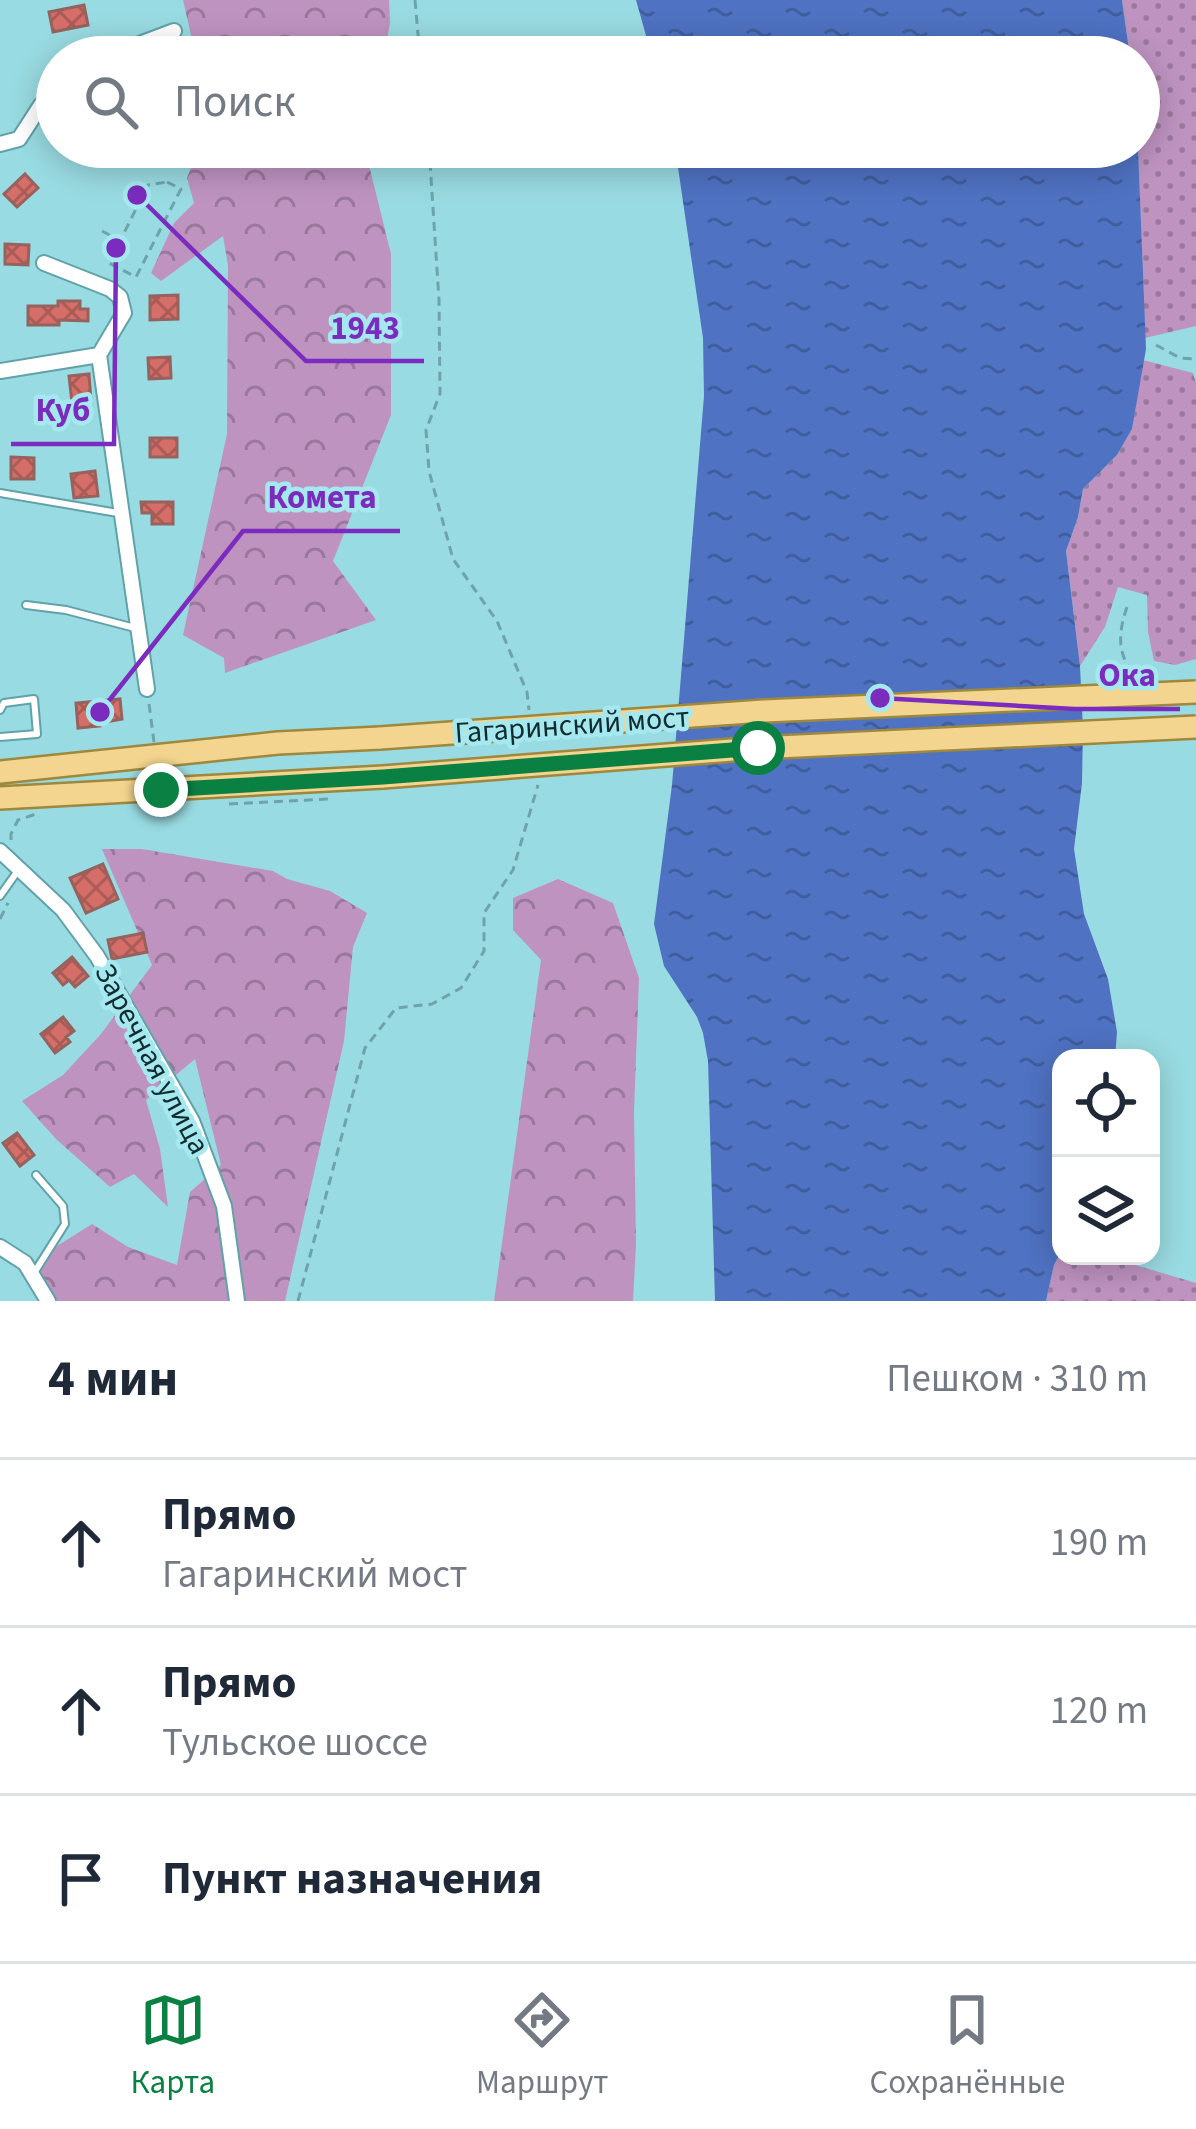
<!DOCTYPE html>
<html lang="ru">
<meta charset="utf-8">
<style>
:root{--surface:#fff;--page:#f6f6f7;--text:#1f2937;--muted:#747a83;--line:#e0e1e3;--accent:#0b8043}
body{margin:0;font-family:"Source Sans 3",sans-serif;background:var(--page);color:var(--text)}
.controls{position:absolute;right:36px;bottom:36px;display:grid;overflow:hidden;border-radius:24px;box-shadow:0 6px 30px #0003}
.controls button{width:108px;height:108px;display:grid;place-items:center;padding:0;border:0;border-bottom:3px solid var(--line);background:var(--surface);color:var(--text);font:60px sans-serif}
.stop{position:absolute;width:36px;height:36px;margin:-27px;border:9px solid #0b8043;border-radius:50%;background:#fff}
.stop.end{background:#0b8043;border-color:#fff;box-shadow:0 3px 12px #0008}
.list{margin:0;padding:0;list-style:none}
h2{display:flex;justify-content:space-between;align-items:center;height:156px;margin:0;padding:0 48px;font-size:51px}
h2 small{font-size:39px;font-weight:400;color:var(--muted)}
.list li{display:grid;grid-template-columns:78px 1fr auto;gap:36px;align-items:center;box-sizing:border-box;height:168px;padding:0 48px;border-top:3px solid var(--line)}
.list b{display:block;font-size:45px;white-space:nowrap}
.list p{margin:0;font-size:39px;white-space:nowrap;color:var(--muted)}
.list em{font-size:39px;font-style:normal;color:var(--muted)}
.icon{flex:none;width:66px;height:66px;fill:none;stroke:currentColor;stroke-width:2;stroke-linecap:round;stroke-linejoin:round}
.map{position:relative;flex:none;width:1196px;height:1301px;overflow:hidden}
.search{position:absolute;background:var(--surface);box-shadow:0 6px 30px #0003;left:36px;right:36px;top:36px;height:132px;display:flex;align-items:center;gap:30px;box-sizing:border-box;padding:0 42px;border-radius:66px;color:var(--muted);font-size:45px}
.sheet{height:660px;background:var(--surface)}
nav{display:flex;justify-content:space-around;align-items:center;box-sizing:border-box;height:168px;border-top:3px solid var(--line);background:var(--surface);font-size:33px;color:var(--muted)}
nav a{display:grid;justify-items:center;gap:6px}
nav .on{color:var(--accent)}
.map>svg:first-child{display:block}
.grass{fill:url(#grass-dots)}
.forest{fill:url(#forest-crowns)}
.water{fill:url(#water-ripples)}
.building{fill:url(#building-cross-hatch);stroke:#95625d;stroke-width:3}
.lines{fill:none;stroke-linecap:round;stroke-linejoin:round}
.service-casing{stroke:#61a2a9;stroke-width:10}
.minor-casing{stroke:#61a2a9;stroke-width:18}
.primary-casing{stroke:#9e883d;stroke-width:26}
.path{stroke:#6ea4a9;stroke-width:3;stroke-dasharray:9 6;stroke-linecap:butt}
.service{stroke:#fff;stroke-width:6}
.minor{stroke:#fff;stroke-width:14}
.primary{stroke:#f3d58f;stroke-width:21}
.primary-bridge-casing{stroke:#9e883d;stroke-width:26;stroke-linecap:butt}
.primary-bridge{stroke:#f3d58f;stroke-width:21}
.route{stroke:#0b8043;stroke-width:15}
.labels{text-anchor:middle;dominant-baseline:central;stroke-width:9;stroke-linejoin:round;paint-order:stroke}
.street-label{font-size:30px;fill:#102c2f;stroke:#a6e8ef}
.leader{fill:none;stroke:#7b2cbf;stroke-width:4.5}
.callout-dot{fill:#7b2cbf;stroke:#a6e8ef;stroke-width:4.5}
.callout-label{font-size:33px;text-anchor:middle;font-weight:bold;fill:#7b2cbf;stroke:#a6e8ef;stroke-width:9;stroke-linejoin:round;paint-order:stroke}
</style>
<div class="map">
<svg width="1196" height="1301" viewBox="0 0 1196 1301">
<defs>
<pattern id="grass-dots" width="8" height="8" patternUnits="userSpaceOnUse" patternTransform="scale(3)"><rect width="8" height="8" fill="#be93c0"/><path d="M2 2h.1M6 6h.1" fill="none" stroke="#99789c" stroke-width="1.8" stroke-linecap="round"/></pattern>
<pattern id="forest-crowns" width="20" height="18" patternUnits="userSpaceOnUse" patternTransform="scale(3)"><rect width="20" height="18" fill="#be93c0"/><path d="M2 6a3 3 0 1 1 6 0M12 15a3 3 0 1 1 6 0" fill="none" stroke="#99789c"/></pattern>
<pattern id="water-ripples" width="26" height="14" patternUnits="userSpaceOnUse" patternTransform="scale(3)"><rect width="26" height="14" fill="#4f72c2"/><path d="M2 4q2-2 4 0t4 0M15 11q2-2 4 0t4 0" fill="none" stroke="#405e9e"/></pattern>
<pattern id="building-cross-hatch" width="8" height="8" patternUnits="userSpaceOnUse" patternTransform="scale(3)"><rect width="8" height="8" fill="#d56e68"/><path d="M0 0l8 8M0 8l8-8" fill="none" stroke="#ab5b56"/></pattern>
</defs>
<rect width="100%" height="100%" fill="#99dbe2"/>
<!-- grass -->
<path class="grass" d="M1122 0H1196V326L1145 338 1138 147 1139 57H1130Z
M1143 360 1193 373 1196 383V659L1175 665 1154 661 1148 632 1147 595 1118 587 1105 627 1080 666 1066 551 1078 517 1083 489 1117 455 1132 429Z
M1061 1252V1256H1105L1196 1283V1301H1046L1054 1265Z"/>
<!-- forest -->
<path class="forest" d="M183 0H389L390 23 384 57H196Z
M199 147H368L367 157 391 254V415L333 561 376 620 225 673 224 658 183 635 227 434 228 266 223 236 161 281 151 273 174 223 194 203 187 178Z
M102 849H142L273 871 287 879 330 891 367 913 353 947 344 1041 285 1301H47L35 1277 57 1246 92 1224 128 1247 177 1265 190 1192 221 1165 195 1059 146 1100 160 1149 168 1207 134 1174 110 1187 56 1139 22 1101 63 1075 101 1034 152 965Z
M558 879 613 903 639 978 634 1112 636 1244 633 1301H494L541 960 513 930V898Z"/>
<!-- water -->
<path class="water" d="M636 0H1122L1130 57H652Z
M675 147H1138L1146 349 1132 429 1117 455 1083 489 1078 517 1066 551 1080 666 1083 730 1082 783 1074 849 1084 914 1108 979 1117 1032 1115 1058H1061V1252L1054 1265 1046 1301H715L708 1061 703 1033 697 1017 664 966 654 924 672 785 704 396 703 338Z"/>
<!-- building -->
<path class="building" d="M84 5 88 25 53 32 49 12Z
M25 174 38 188 17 207 4 194Z
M5 244 29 245 28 265 5 264Z
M178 295V319L150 320V296Z
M58 301H80V309H88V321L59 320V325H28V306H58Z
M170 357 171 378 149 379 148 358Z
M89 374 91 401 72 403 69 376Z
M150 438H177V457H150Z
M11 457 34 458V479H11Z
M95 471 98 496 74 498 71 474Z
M141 502H173V524H152V513H142Z
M120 699 122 719 100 723V726L78 728 76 703Z
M103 864 118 899 86 913 70 878Z
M143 933 147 952 112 959 108 940Z
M72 957 88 976 75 987 69 980 63 985 53 973Z
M63 1017 74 1031 66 1037 70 1042 55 1053 41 1034Z
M17 1133 34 1155 20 1166 3 1143Z"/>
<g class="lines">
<defs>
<path id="service" d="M0 493 118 513
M26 605 66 610 135 628
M0 710 4 703 34 699 37 734 0 737
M0 896 17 872
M34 1273 65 1224 63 1206 36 1175"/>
<path id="minor" d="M105 57 174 31
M0 144 19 139 41 105 57 89
M99 355 147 689
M0 371 99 355 124 313 120 297 110 289 44 263
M0 851 63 910 97 956 192 1121 224 1206 237 1301
M0 1247 25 1263 48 1301"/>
<path id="primary" d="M0 772 278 743 380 738
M0 798 383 777"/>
</defs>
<!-- service casing -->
<use href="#service" class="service-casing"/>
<!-- minor casing -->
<use href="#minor" class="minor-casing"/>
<!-- primary casing -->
<use href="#primary" class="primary-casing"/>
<!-- path -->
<path class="path" d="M415 0 420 57
M429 147 439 300 440 394 426 430 429 471 453 559 497 621 527 692 529 710
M167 182 181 189 136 277 109 263 148 185Z
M102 231 119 240
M1156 345 1180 358 1196 359
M1127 607C1118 633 1116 657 1138 678
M149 704 154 742
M229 804 329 799
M11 840V834L18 820 39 813
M0 919 8 903
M298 1301 365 1048 396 1008 432 1004 461 988 484 951V913L513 870 538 785"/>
<!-- service -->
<use href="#service" class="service"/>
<!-- minor -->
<use href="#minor" class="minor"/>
<!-- primary -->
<use href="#primary" class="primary"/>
<defs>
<path id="primary-bridge" d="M380 738 764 711 1196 692
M383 777 758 748 1196 727"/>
</defs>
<!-- primary-bridge casing -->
<use href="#primary-bridge" class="primary-bridge-casing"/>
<!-- primary-bridge -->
<use href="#primary-bridge" class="primary-bridge"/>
</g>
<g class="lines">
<!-- route -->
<path class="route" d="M161 790 383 777 758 748"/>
</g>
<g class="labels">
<!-- street labels -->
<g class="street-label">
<text transform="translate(572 725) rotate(-4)">Гагаринский мост</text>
<text transform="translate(152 1059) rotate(62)">Заречная улица</text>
</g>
</g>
<!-- callouts -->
<path class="leader" d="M137 195L306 361H424M116 248L114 444H11M100 712L243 531H400M880 698L1074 709H1180"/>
<g class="callout-dot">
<circle cx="137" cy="195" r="12"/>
<circle cx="116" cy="248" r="12"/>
<circle cx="100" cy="712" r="12"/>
<circle cx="880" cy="698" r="12"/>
</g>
<g class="callout-label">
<text x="365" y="339">1943</text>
<text x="63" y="421">Куб</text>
<text x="322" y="508">Комета</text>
<text x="1127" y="686">Ока</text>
</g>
</svg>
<div class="controls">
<button><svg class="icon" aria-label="locate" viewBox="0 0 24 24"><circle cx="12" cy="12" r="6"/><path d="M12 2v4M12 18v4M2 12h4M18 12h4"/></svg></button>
<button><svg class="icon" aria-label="layers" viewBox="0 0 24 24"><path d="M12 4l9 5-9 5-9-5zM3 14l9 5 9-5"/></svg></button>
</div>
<div class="stop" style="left:758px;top:748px"></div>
<div class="stop end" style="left:161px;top:790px"></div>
<div class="search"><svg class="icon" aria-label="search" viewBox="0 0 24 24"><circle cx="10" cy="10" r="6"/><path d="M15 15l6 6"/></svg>Поиск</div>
</div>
<section class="sheet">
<h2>4 мин<small>Пешком · 310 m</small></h2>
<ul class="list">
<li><svg class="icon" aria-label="ahead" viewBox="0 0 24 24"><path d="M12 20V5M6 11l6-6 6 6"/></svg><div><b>Прямо</b><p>Гагаринский мост</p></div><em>190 m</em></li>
<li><svg class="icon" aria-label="ahead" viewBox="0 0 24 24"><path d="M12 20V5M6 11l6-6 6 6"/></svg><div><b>Прямо</b><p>Тульское шоссе</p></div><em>120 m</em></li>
<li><svg class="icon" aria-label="arrive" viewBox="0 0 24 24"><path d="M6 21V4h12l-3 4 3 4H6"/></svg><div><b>Пункт назначения</b></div></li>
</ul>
</section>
<nav>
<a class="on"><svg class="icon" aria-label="map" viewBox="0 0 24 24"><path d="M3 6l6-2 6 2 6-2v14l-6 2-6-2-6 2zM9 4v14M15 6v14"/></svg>Карта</a>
<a><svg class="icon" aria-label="directions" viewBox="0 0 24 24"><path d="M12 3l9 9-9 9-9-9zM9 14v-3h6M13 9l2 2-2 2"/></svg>Маршрут</a>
<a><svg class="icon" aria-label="saved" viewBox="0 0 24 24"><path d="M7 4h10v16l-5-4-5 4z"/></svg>Сохранённые</a>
</nav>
